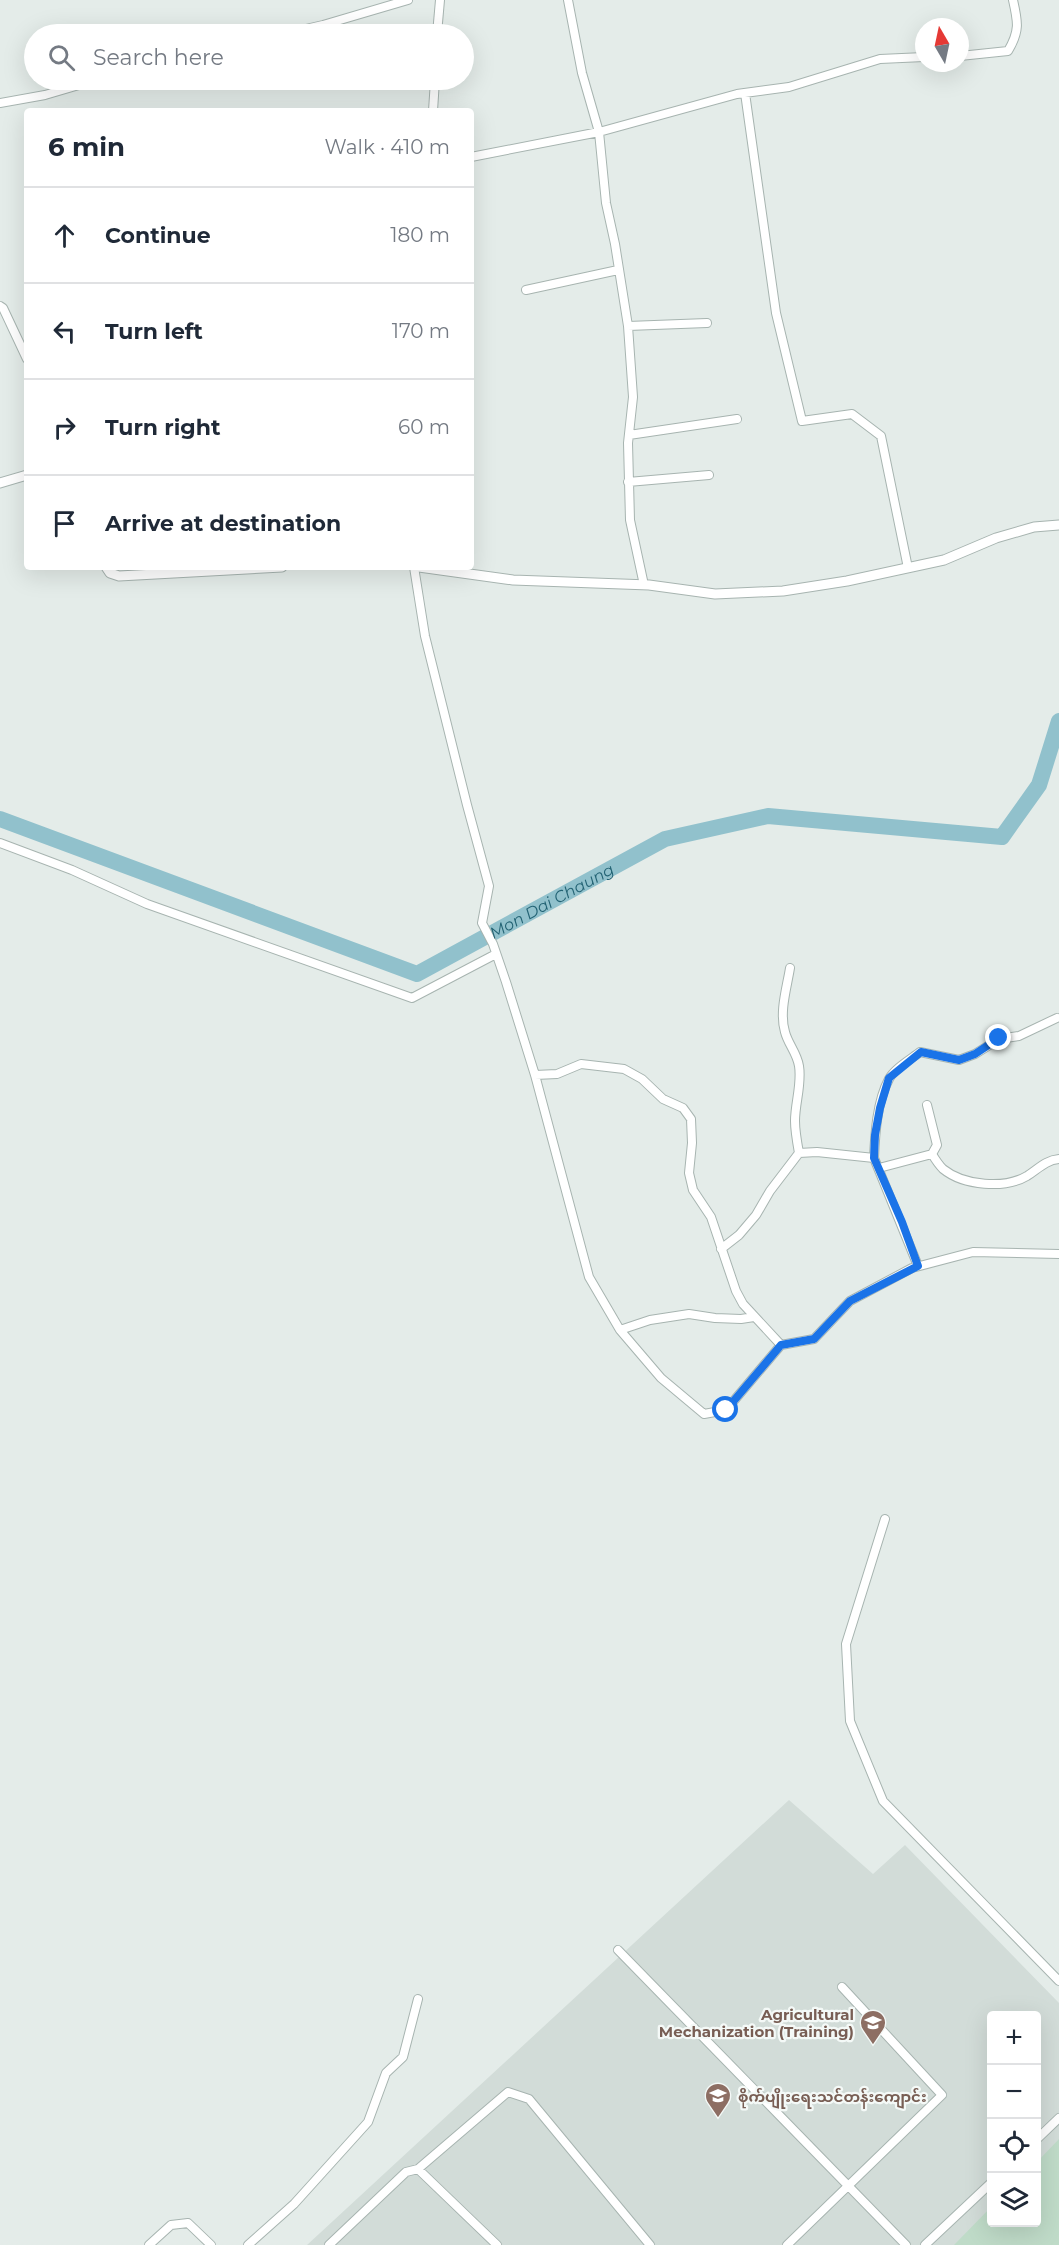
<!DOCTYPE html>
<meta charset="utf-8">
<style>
:root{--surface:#fff;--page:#f6f6f7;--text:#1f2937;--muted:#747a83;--line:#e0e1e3}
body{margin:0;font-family:Montserrat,"Noto Sans Myanmar",sans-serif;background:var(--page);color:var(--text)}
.controls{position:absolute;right:18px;bottom:18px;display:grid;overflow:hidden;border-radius:6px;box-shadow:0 6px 24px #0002}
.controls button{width:54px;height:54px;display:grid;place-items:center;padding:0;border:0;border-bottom:2px solid var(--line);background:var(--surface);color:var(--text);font:30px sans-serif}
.compass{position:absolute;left:915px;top:18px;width:54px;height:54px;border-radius:50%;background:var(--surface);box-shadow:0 6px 24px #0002;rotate:351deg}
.stop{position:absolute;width:18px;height:18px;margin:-14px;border:4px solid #1a73e8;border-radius:50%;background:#fff}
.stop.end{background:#1a73e8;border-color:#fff;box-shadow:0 2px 6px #0008}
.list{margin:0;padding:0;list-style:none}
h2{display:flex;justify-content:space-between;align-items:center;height:78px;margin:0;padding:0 24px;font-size:26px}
h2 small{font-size:20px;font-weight:400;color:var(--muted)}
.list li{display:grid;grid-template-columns:39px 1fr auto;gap:18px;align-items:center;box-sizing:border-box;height:96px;padding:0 24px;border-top:2px solid var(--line)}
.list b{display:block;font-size:22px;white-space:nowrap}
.list em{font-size:20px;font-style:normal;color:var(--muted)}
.icon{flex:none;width:33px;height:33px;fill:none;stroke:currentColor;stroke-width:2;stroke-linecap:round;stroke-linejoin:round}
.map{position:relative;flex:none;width:1059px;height:2245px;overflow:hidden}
.search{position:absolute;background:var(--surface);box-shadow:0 6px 24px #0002;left:24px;top:24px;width:450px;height:66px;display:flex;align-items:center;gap:15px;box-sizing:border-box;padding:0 21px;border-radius:33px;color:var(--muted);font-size:22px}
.panel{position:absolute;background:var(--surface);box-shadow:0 6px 24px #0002;left:24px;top:108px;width:450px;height:462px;border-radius:6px}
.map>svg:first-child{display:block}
.built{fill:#d2dcd8;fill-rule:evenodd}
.green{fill:#bfdbc8}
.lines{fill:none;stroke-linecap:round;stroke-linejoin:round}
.river{stroke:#91c1cc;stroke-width:16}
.minor-casing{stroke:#a7b4b0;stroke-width:10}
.tertiary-casing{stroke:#a7b4b0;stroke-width:11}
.minor{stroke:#fff;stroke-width:8}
.tertiary{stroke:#fff;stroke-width:9}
.route{stroke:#1a73e8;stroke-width:8}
.labels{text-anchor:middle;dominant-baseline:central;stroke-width:4.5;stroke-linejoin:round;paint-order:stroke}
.education-label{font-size:15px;font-weight:bold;fill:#785e54;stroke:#f4f9f7;text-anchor:end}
.water-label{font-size:16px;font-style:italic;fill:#236374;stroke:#f4f9f7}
</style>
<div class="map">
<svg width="1059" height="2245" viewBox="0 0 1059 2245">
<rect width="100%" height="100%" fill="#e4ece9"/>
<!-- built -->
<path class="built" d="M789 1800 873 1874 905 1845 1059 2003V2245H307ZM992 2016H1036V2222H992Z"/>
<!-- green -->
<path class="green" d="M1059 2139V2245H954L991 2207 992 2222H1036L1037 2162Z"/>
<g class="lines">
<!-- river -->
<path class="river" id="s1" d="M0 819 417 974 665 839 768 816 1002 837 1039 785 1059 721"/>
<defs>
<path id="minor" d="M568 0 582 73 599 132 606 203 615 244 628 326 633 397 628 443 630 520 644 585
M284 34 323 25 408 0
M437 34 440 0
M960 56 1008 51C1020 31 1018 22 1013 0
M745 93 776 313 802 421 852 414 881 436 908 568
M0 103 45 95 96 80
M433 111 435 80
M471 157 599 132 737 94 789 87 880 59 924 57
M526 290 618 270
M0 306 3 308 27 359
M628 326 707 323
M629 435 737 419
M628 482 709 475
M414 567 425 636 467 805 489 886 482 923 493 944 506 982 535 1075 589 1277 620 1330 661 1378 704 1414 726 1410 781 1345 814 1339 850 1301 912 1268 973 1252 1059 1254
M0 843 72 870 147 904 412 998 496 954
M790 968C787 987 779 1012 785 1032 788 1044 797 1053 799 1066 802 1084 795 1103 795 1121 795 1131 797 1142 799 1153
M535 1075 557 1074 581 1064 624 1069 642 1079 663 1099 683 1108 691 1119 692 1143 689 1173 693 1190 711 1217 736 1291 743 1304 781 1345
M927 1105 937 1145 932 1154
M874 1158C875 1134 877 1101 889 1079 894 1069 911 1059 920 1052L959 1060 975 1054 999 1039 1019 1036 1057 1018
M879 1168 932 1154C935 1159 939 1165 943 1169 964 1186 1005 1189 1027 1176 1038 1169 1046 1160 1059 1159
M721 1249 739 1235 756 1215 770 1191 799 1153 817 1152 874 1158 918 1266
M620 1330 650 1320 689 1314 715 1318 741 1319 754 1317
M885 1519 846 1644 850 1721 883 1801 1059 1981
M618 1950 906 2245
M1036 2140 1059 2118
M418 2169 497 2245
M149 2245 171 2225 188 2223 211 2245
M248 2245 294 2204 368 2122 386 2073 403 2057 418 1999
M329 2245 406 2172 418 2169 508 2092 529 2099 650 2245
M787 2245 942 2095 842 1987
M925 2245 992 2182"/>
<path id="tertiary" d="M0 483 27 475
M106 567 110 573 119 576 282 567
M419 567 513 580 649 585 715 594 783 591 847 581 944 560 996 538 1034 527 1059 525"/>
</defs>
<!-- minor casing -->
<use href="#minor" class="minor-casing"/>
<!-- tertiary casing -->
<use href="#tertiary" class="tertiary-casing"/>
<!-- minor -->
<use href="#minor" class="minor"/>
<!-- tertiary -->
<use href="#tertiary" class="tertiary"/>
</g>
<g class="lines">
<!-- route -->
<path class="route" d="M726 1410 781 1345 814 1339 850 1301 918 1266 902 1222 874 1158 875 1135 880 1108 889 1078 921 1052 959 1060 975 1054 999 1038"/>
</g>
<!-- icons -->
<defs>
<symbol id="school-pin" viewBox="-11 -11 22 30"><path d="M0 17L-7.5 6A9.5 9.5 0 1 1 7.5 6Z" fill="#8d6e63" stroke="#f4f9f7"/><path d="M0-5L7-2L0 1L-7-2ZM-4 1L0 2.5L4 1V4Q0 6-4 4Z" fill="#fff"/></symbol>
</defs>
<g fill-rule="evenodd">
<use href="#school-pin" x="858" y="2008" width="30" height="40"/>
<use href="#school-pin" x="703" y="2081" width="30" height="40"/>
</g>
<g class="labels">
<!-- education labels -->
<g class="education-label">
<text x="854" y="2014">Agricultural<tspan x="854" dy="17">Mechanization (Training)</tspan></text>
<text x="738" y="2096" text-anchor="start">စိုက်ပျိုးရေးသင်တန်းကျောင်း</text>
</g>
<!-- water labels -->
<g class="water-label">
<text stroke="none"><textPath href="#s1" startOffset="598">Mon Dai Chaung</textPath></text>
</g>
</g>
</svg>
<div class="controls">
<button>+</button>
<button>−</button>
<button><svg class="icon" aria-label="locate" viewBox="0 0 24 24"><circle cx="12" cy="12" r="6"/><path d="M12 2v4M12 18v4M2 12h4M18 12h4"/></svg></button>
<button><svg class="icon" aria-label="layers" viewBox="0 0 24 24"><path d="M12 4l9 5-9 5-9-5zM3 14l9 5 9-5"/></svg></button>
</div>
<svg class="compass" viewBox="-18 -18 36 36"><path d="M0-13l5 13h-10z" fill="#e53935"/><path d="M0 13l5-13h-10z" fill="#747a83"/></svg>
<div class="stop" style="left:726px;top:1410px"></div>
<div class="stop end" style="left:999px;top:1038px"></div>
<div class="search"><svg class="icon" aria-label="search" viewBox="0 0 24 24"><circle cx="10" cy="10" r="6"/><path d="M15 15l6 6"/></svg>Search here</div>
<section class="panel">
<h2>6 min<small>Walk · 410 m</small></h2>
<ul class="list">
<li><svg class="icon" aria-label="ahead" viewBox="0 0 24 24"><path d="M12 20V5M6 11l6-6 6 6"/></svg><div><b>Continue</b></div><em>180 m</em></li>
<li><svg class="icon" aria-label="left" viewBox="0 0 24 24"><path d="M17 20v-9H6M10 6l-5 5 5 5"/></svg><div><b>Turn left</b></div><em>170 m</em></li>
<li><svg class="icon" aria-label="right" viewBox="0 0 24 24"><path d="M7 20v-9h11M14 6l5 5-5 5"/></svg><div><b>Turn right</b></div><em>60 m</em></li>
<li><svg class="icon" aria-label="arrive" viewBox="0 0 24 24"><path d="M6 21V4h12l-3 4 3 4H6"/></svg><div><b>Arrive at destination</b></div></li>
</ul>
</section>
</div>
